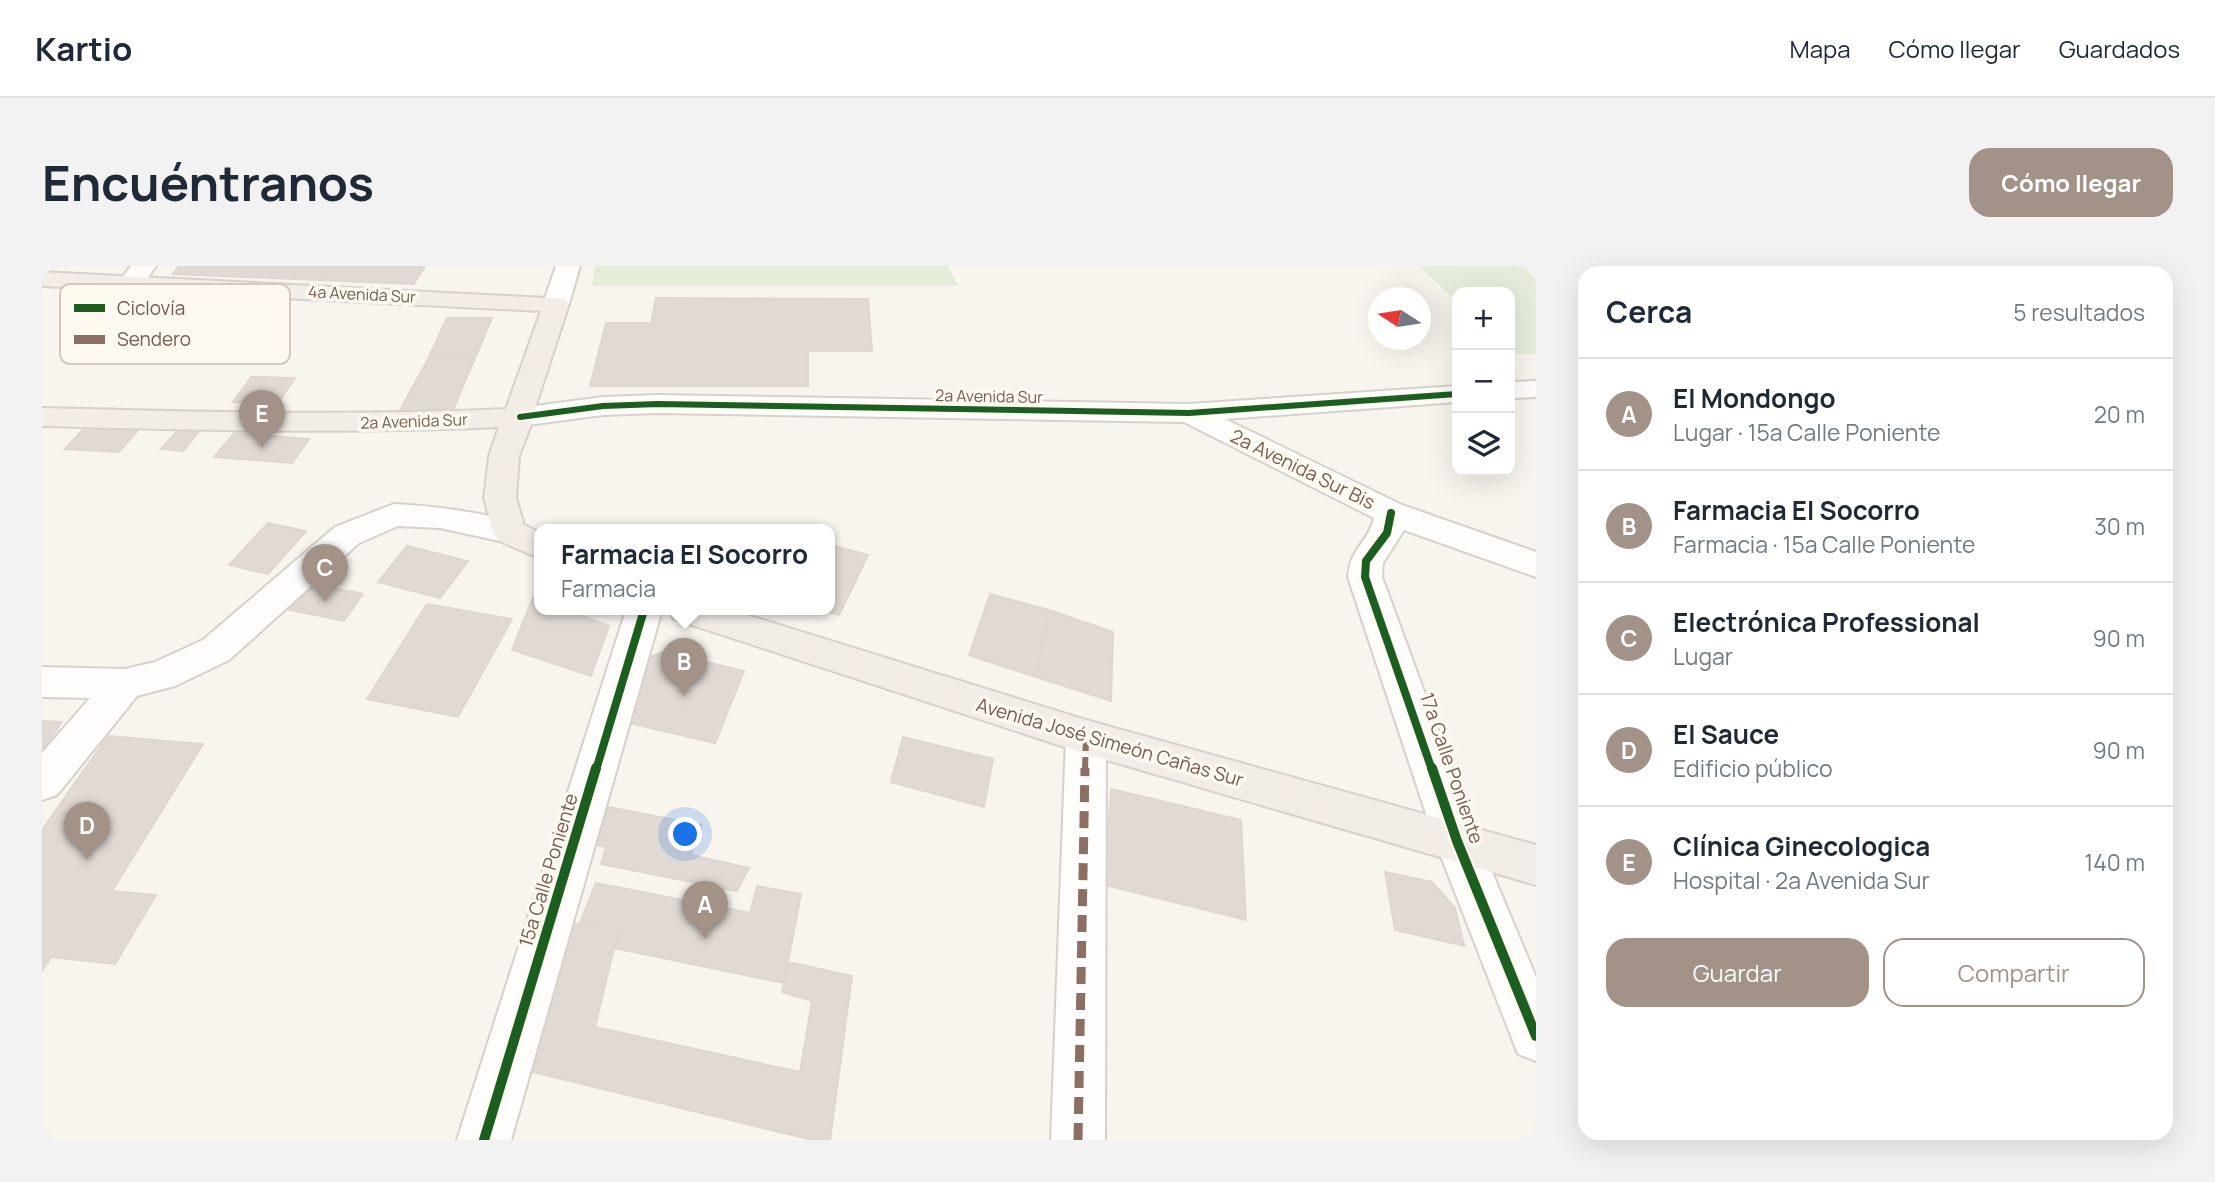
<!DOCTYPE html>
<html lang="es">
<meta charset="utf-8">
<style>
:root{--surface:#fff;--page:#f2f2f3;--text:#1f2937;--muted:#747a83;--line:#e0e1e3;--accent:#a29287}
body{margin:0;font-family:Manrope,sans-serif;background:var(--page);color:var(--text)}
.controls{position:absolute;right:21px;top:21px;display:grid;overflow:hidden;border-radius:14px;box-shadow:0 7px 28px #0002}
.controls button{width:63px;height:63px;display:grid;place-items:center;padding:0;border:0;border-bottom:2px solid var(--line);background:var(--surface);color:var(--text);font:35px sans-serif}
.compass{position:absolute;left:1326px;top:21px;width:63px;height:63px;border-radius:50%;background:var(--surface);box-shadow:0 7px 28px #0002;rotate:282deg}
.you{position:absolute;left:644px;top:569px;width:24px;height:24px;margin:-18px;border:5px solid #fff;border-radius:50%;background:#1a73e8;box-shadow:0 0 0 10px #1a73e833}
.badge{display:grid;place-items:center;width:46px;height:46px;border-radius:50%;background:var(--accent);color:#fff;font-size:23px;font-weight:700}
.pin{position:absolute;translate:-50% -58px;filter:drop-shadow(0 2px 4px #0008)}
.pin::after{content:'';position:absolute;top:37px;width:24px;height:21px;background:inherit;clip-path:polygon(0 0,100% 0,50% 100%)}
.popup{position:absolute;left:492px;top:258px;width:301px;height:91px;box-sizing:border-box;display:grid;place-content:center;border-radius:14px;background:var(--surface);filter:drop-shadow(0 2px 5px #0005);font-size:23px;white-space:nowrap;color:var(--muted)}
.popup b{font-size:26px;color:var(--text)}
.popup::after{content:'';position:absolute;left:50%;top:100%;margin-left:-14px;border:14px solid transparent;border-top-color:var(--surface)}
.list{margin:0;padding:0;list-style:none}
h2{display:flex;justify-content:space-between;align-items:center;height:91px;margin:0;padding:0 28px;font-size:30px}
h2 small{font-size:23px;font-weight:400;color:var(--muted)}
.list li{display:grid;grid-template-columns:46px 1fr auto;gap:21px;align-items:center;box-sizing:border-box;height:112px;padding:0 28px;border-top:2px solid var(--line)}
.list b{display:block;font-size:26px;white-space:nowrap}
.list p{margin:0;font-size:23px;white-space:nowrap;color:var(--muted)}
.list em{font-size:23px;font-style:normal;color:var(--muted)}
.actions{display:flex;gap:14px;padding:21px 28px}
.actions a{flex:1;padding:16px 0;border:2px solid var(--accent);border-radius:21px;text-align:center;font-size:24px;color:var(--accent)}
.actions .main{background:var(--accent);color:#fff}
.icon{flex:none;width:38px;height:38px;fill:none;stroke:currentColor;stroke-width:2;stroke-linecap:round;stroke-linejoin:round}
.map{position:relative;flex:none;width:1494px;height:874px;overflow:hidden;border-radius:21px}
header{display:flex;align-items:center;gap:42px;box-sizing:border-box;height:98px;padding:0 35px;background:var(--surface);border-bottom:2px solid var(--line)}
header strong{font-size:33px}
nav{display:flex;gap:38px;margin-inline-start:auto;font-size:24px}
.intro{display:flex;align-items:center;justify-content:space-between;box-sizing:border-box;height:168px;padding:0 42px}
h1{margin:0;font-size:49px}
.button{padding:18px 32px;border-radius:21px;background:var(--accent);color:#fff;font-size:24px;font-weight:700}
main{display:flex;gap:42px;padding:0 42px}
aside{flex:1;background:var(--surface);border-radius:21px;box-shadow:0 7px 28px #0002}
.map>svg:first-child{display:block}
.green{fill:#e5edda}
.building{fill:#e1dad4;stroke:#e0d7d1;stroke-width:2}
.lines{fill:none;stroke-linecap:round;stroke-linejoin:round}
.minor-casing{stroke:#d7d1cc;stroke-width:4}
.major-casing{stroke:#d8d1cc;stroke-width:4}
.minor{fill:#fefdfc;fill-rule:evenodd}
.major{fill:#f2eee7;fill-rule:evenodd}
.quiet-far1{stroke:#8d6e63;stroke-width:6;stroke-dasharray:13 6;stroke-linecap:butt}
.quiet{stroke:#8d6e63;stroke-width:9;stroke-dasharray:17 9;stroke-linecap:butt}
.cycleway-far2-casing{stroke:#fdf9f1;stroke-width:10}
.cycleway-far1-casing{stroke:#fdf9f1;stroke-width:12}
.cycleway-casing{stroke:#fdf9f1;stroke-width:15}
.cycleway-far2{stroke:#1b5e20;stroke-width:6}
.cycleway-far1{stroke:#1b5e20;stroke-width:8}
.cycleway{stroke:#1b5e20;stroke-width:10}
.labels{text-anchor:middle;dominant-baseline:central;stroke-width:7;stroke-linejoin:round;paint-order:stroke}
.far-street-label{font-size:16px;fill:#735d50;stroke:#fdf9f1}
.street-label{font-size:19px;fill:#735d50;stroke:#fdf9f1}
.key{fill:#fdf9f1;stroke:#d4cac1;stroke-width:2}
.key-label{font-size:19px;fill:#735d50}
</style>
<header>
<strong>Kartio</strong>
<nav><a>Mapa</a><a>Cómo llegar</a><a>Guardados</a></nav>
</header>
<div class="intro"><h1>Encuéntranos</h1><a class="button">Cómo llegar</a></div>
<main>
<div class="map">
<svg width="1494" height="874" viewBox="0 0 1494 874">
<rect width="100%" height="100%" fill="#f8f4ee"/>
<!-- green -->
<path class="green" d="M553 0H906L916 20H550Z
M1377 0H1494V88H1470L1468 85V26H1415V36Z"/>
<!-- building -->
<path class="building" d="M137 0H383L372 18 131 8Z
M614 32 826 33 830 85H766V120H548L564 57H609Z
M405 52H450L433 92 387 91Z
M387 91 433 92 410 146 356 148Z
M209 111 253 112 236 137 191 136Z
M44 160 97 163 77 186 23 183Z
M137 163 158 164 141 185 119 183Z
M192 167 267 173 250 197 172 191Z
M226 257 264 265 226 308 187 299Z
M789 279 826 289 797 349 781 344H787Z
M365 280 426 295 398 332 336 316Z
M266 317 321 328 302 355 244 343Z
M948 328 1007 344 994 411 927 389Z
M491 332 497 334V344H524L567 360 549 410 470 384Z
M385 338 470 353 416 451 325 433Z
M1007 344 1071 366 1069 435 994 411Z
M621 386 702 405 673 477 583 456 604 392Z
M0 455 20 456 0 485Z
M66 470 161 478 70 625 114 629 73 698 9 691 0 705V564Z
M861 471 951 493 942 541 849 516Z
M1069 523 1199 554 1204 654 1063 619Z
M566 541 660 559 649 589 707 602 695 625 559 598 564 581 554 579Z
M1343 606 1390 616 1413 642 1422 680 1353 664Z
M554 617 708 647 715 620 759 628 742 717 572 682 579 664 538 657Z
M528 657 579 664 572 682 553 761 758 806 770 735 740 726 746 696 810 710 788 874H770L491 806Z"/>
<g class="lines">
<defs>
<path id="minor" d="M89 0H114C104 14 97 27 79 22L76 17Z
M514 0H538L527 38 523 43 514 46 505 43 501 38Z
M1494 115V131L1468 132V116Z
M1415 120V136L1183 153 1360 239 1494 286V311L1362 264 1341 297 1340 311 1437 575 1494 711V795L1476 788 1469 770 1393 575 1306 311C1308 282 1326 277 1332 252L1142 156 616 147 561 149 478 160 468 157 464 151 468 145 478 142 561 131 616 129 1147 138Z
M352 238C395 240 437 246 479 258L483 266 479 274 467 277 398 262 356 260 317 277 187 394 133 420 95 430 15 529 0 534V487L48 432 0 431V401L83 403 113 396 161 374 293 261Z
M584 344H620L469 874H415Z
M1044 454 1058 459 1064 471 1063 874H1009L1024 471 1030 459Z"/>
<path id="major" d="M0 6 523 33 527 38 491 148 492 151 477 190 474 232 482 259 497 266V292L455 274 451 266 442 232 447 190 457 161C305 168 153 164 0 160V142C155 146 309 150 464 143L499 45 0 20Z
M627 344H689L1044 454 1494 579V619L1044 488 632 353Z"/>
</defs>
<!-- minor casing -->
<use href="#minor" class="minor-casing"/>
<!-- major casing -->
<use href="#major" class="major-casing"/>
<!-- minor -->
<use href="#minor" class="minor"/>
<!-- major -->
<use href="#major" class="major"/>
<!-- quiet-far1 -->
<path class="quiet-far1" d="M1043 504 1044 471"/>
<!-- quiet -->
<path class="quiet" d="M1036 874 1043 502"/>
<defs>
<path id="cycleway-far2" d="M478 151 561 140 616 138 1147 147 1415 128"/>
<path id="cycleway-far1" d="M1349 247 1345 267 1324 295 1323 311 1390 504
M554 504 602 344"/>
<path id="cycleway" d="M1390 502 1415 575 1494 770
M442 874 554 502"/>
</defs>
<!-- cycleway-far2 casing -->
<use href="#cycleway-far2" class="cycleway-far2-casing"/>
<!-- cycleway-far1 casing -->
<use href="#cycleway-far1" class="cycleway-far1-casing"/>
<!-- cycleway casing -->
<use href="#cycleway" class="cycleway-casing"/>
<!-- cycleway-far2 -->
<use href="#cycleway-far2" class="cycleway-far2"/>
<!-- cycleway-far1 -->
<use href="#cycleway-far1" class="cycleway-far1"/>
<!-- cycleway -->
<use href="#cycleway" class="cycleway"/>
</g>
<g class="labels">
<!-- far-street labels -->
<g class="far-street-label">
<text transform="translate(320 28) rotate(3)">4a Avenida Sur</text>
<text transform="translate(947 130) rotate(1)">2a Avenida Sur</text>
<text transform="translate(372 155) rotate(-2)">2a Avenida Sur</text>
</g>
<!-- street labels -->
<g class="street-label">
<text transform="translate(1261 203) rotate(26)">2a Avenida Sur Bis</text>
<text transform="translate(1068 476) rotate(16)">Avenida José Simeón Cañas Sur</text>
<text transform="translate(1410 502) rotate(71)">17a Calle Poniente</text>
<text transform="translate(506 604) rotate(-73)">15a Calle Poniente</text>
</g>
</g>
<!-- legend -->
<rect x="18" y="18" width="230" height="80" rx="10" class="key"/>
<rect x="32" y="38" width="31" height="8" fill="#1b5e20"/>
<rect x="32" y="69" width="31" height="9" fill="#8d6e63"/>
<g class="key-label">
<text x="75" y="49">Ciclovía</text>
<text x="75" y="80">Sendero</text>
</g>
</svg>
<div class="controls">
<button>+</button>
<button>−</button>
<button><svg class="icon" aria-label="layers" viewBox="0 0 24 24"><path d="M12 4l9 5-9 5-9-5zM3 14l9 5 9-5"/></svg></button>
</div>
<svg class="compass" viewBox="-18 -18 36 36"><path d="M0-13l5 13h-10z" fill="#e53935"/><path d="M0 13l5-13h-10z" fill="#747a83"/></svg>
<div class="you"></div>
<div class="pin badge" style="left:663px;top:673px">A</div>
<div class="pin badge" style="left:642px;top:430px">B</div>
<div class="popup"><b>Farmacia El Socorro</b>Farmacia</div>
<div class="pin badge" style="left:283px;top:336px">C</div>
<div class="pin badge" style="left:45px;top:594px">D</div>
<div class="pin badge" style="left:220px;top:182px">E</div>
</div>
<aside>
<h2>Cerca<small>5 resultados</small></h2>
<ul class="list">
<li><span class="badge">A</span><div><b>El Mondongo</b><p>Lugar · 15a Calle Poniente</p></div><em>20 m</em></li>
<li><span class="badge">B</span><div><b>Farmacia El Socorro</b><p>Farmacia · 15a Calle Poniente</p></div><em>30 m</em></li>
<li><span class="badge">C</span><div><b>Electrónica Professional</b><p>Lugar</p></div><em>90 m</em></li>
<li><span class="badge">D</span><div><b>El Sauce</b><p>Edificio público</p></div><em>90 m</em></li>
<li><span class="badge">E</span><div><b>Clínica Ginecologica</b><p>Hospital · 2a Avenida Sur</p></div><em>140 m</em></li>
</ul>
<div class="actions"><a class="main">Guardar</a><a>Compartir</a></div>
</aside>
</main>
